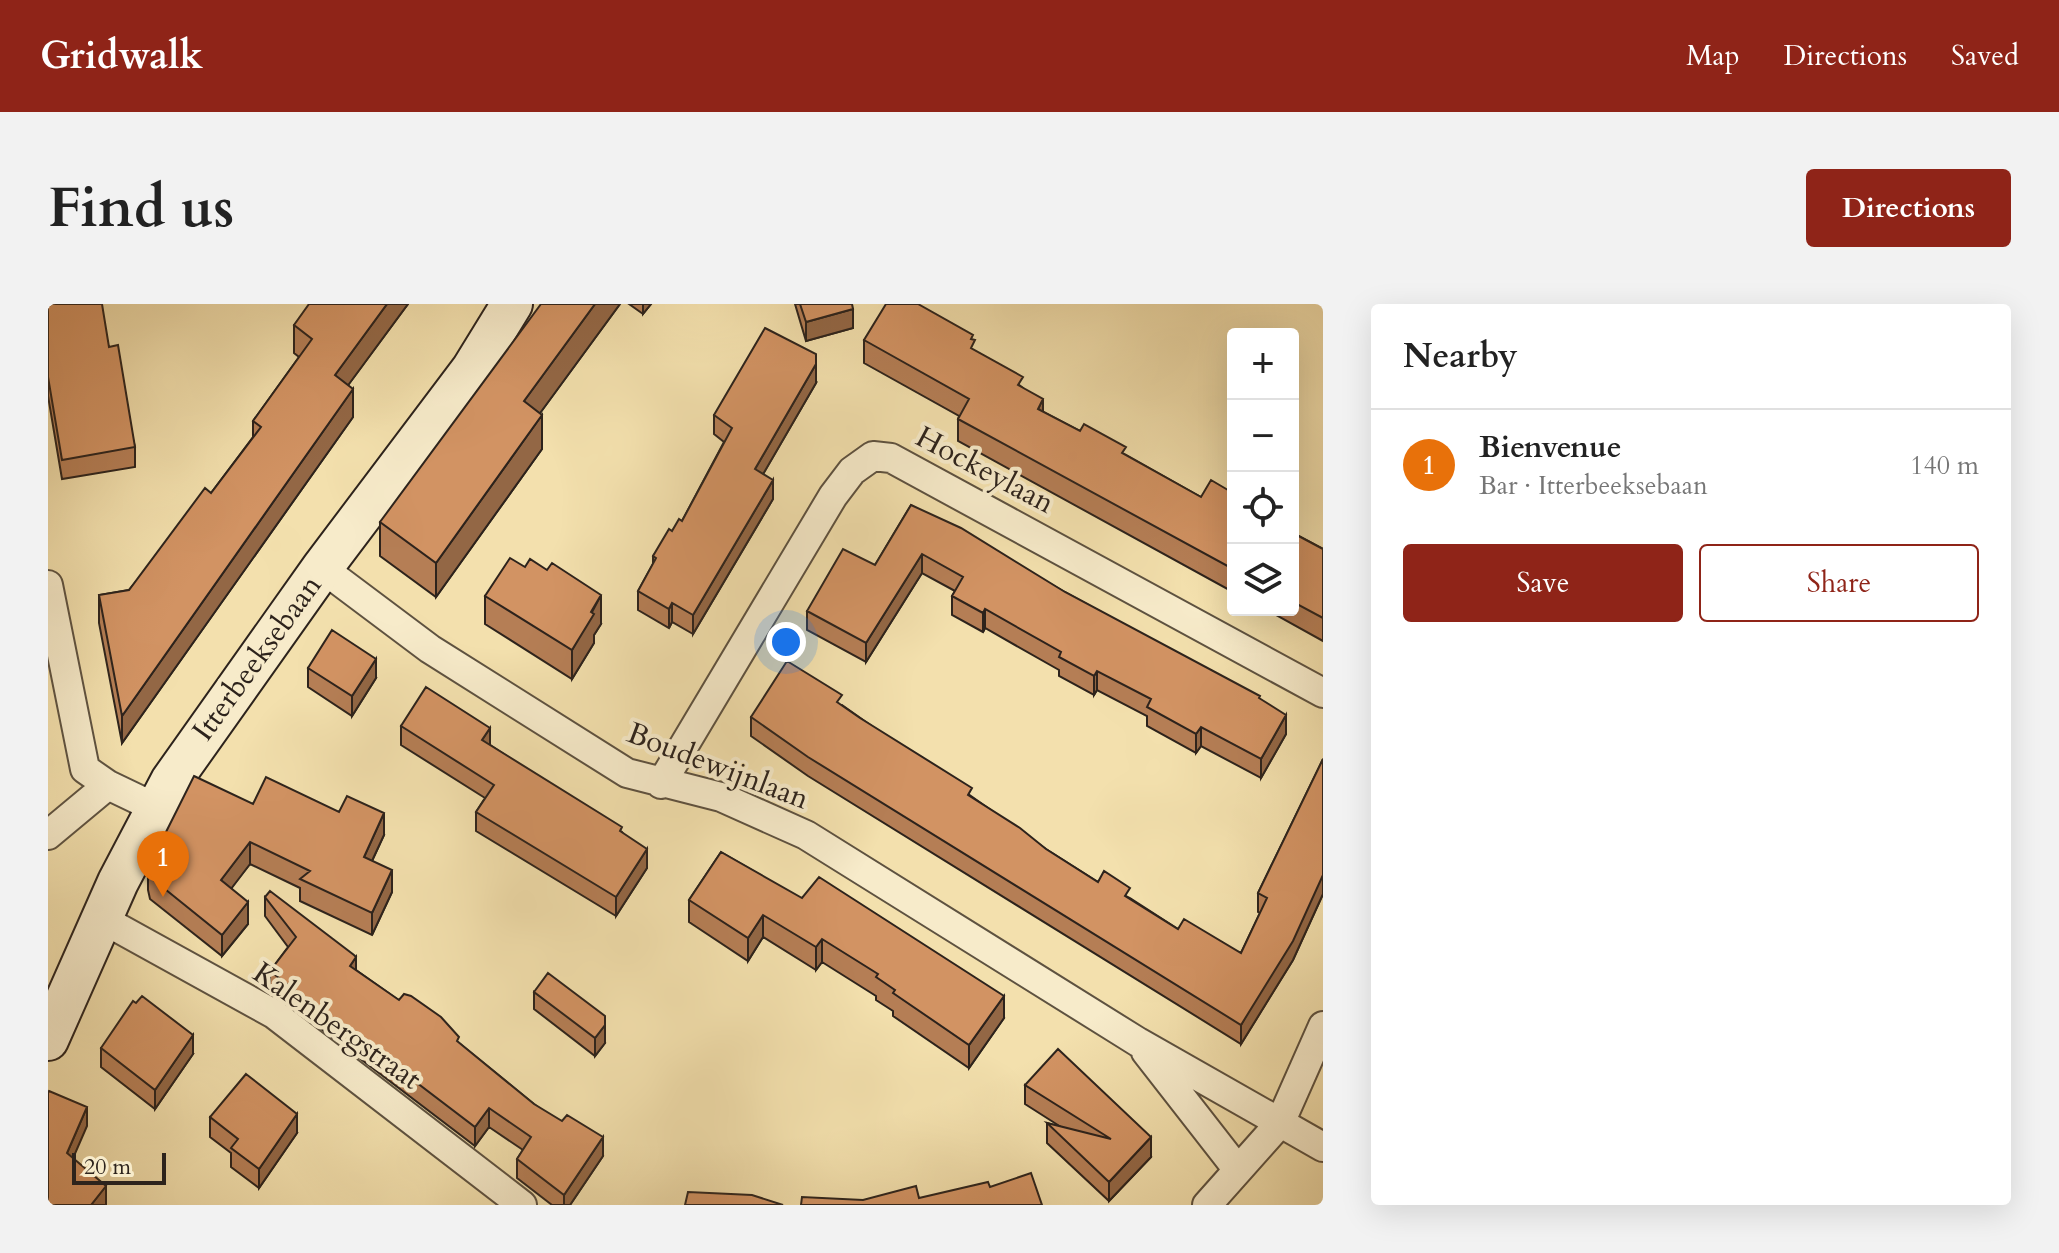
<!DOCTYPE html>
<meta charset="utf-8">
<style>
:root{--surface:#fff;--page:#f2f2f2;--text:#222;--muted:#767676;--line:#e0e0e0;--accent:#8f2418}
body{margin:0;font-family:Cardo,serif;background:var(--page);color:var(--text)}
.controls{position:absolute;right:24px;top:24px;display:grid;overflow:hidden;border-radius:8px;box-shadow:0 8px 32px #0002}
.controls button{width:72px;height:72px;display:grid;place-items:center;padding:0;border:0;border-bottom:2px solid var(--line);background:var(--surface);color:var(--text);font:40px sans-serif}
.scale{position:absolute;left:24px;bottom:20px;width:94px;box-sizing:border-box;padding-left:8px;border:4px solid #2d231c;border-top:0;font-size:22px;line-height:28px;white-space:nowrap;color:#2d231c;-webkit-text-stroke:6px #f7ebca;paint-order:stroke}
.you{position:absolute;left:738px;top:338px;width:28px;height:28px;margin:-20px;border:6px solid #fff;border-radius:50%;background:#1a73e8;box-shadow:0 0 0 12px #1a73e833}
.badge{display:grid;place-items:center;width:52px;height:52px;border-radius:50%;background:var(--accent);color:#fff;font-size:26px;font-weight:700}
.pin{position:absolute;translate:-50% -66px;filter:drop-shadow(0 2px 4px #0008)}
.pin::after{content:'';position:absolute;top:42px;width:28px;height:24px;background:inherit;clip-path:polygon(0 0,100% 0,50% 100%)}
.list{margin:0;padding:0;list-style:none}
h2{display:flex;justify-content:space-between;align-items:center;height:104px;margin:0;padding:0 32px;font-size:34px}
h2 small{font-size:26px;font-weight:400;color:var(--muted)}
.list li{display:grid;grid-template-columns:52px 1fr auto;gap:24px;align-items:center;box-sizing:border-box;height:112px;padding:0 32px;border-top:2px solid var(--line)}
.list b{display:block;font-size:30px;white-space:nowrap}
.list p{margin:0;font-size:26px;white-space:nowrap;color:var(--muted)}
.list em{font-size:26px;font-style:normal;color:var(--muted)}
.actions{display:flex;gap:16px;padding:24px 32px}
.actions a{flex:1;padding:18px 0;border:2px solid var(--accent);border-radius:8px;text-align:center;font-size:28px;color:var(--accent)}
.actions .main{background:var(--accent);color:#fff}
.icon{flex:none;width:44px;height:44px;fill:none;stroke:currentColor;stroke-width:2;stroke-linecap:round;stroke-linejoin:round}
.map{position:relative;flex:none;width:1275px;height:901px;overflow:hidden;border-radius:8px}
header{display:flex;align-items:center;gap:48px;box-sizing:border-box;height:112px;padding:0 40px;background:var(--accent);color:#fff}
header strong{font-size:38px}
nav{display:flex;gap:44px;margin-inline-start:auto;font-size:28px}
.intro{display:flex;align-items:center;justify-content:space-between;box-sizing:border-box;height:192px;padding:0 48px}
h1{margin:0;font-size:56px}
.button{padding:20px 36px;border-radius:8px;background:var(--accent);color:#fff;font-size:28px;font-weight:700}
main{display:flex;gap:48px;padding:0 48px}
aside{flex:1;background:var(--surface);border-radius:8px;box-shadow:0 8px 32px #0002}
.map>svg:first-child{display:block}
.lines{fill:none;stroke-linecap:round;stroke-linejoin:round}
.minor-casing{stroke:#5e5240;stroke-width:32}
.secondary-casing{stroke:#2d231c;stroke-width:44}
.minor{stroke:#f7ebca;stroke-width:28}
.secondary{stroke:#f7ebca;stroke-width:40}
.wall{fill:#b57e55;stroke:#2d231c;stroke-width:2}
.shaded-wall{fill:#936745;stroke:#2d231c;stroke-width:2}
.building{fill:#d29363;stroke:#2d231c;stroke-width:2}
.labels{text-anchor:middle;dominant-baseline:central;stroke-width:8;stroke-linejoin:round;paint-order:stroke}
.street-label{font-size:30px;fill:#2d231c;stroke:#f7ebca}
</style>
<header>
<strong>Gridwalk</strong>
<nav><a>Map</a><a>Directions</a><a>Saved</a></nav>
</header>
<div class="intro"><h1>Find us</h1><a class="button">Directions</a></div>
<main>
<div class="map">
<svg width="1275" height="901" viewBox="0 0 1275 901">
<rect width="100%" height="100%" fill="#f3e0ad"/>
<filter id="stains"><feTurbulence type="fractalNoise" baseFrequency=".0025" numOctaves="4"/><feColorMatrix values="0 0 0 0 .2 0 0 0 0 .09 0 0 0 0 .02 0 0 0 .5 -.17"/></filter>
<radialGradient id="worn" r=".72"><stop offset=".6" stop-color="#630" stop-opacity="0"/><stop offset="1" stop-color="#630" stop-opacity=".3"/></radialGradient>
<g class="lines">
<defs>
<path id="minor" d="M274 264 382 345 579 469 673 493 758 531 1090 738 1275 843
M0 281 37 465 60 481 108 504
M613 480 785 192 804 167 825 152 843 154 1275 389
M0 531 60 481
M54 615 226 710 474 901
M1098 748 1190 866
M1159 901 1232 819 1275 722"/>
<path id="secondary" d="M0 736 70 578 123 477 274 264 424 65 464 0"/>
</defs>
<!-- minor casing -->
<use href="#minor" class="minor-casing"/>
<!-- secondary casing -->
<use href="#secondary" class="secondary-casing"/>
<!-- minor -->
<use href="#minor" class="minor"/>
<!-- secondary -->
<use href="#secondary" class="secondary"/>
</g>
<!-- wall -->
<path class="wall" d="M0 0 61 43 87 143V163L14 175 0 92Z
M360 0 300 81 305 113 74 439 51 319V291L81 286 163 189 205 133V117L251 53 246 49V21Z
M572 0 492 109 494 145 388 293 332 252V218Z
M581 0H603L595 10Z
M747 0H804L805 24 758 37Z
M816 36 927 47 975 84 995 108 1078 151 1153 193 1185 189V288L910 137V115L911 112 816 59Z
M768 79 715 170 725 195 645 330 624 318 621 324 590 306V287L605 260V252L624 227 634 217 676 138 666 130V111Z
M863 201 1017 288 1212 395 1238 430 1213 474 1153 442 1148 449 1099 422V412L1049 386 1046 391 1011 372V366L937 324 935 328 904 311V292L907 287 874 269 818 358 759 326V307L827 261Z
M1245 229 1275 245V337L1219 306H1245Z
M437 292 553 320 546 331V339L524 375 437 320Z
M260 364 328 374 304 412 260 383Z
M794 401 998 545 1050 578 1082 594 1130 625 1193 649 1212 609 1210 608V589L1275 455V590L1245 656 1193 740 760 472 703 432V413Z
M353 422 442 441 574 528 599 564 568 612 428 527V508L437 494 353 441Z
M205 500 336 531 324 557 344 588 324 631 252 597V584L202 560 183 584 200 620 174 652 102 595 100 586V564Z
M673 548 956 714 921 764 845 712V707L828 696V692L774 658 768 666 715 633 700 657 641 618V596Z
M217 593 308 666 411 739 486 800 555 852 522 901H504L469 874V855L475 846 441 823 427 842 222 686V667L240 643 217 612Z
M486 688 557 739 547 752 486 705Z
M53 744 145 750 107 805 53 763Z
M977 781 1103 853 1061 897 999 839V819L1013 823 977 800Z
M162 813 249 829 211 884 183 863V849L162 833Z"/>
<!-- shaded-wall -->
<path class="shaded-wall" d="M339 0H360L287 99V71Z
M547 0H572L476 131V97Z
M595 0H603L595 10Z
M805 5V24L758 37V18Z
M768 60V79L707 184V165Z
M305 85V113L74 439V412Z
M995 95V118L990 105Z
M494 111V145L388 293V259Z
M725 176V195L645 330V311Z
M874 250V269L818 358V339Z
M553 291V320L546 331V339L524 375V346Z
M624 299V318L621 324V305Z
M937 305V324L935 328V309Z
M328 355V374L304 412V392Z
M1049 367V386L1046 391V372Z
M1238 411V430L1213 474V455Z
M1153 423V442L1148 449V430Z
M442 424V443L434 436Z
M336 509V531L316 574V553Z
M202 538V560L173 598V576Z
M599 545V564L568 612V593Z
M344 566V588L324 631V609Z
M1275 571V590L1245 656 1193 740V721Z
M200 598V620L174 652V631Z
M715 611V633L700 657V634Z
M774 635V658L768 666V643Z
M308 653V672L302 662Z
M956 692V714L921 764V741Z
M557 721V739L547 752V734Z
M145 731V750L107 805V786Z
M39 803V822L19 868V849Z
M441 804V823L427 842V823Z
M249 810V829L211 884V865Z
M555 833V852L522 901H516V891Z
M1103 833V853L1061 897V878Z
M58 882V901H43Z"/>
<!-- building -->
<path class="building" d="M0 0H54L61 43 70 41 87 143 14 156 0 73Z
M261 0H339L287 71 305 85 74 412 51 291 81 286 157 184 163 189 213 123 205 117 264 35 246 21Z
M493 0H547L476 97 494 111 388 259 332 218Z
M752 0H804L805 5 758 18Z
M838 0H870L925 31 923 35 927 36 923 44 975 73 970 81 995 95 990 105 1032 127 1036 120 1078 143 1074 149 1153 193 1163 176 1185 189V265L910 115 921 95 816 36Z
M717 24 768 50V60L707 165 725 176 645 311 624 299 621 305 590 287 608 254 605 252 621 225 624 227 631 215 634 217 684 124 666 111Z
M863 201 913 224 1017 288 1212 392 1211 394 1238 411 1213 455 1153 423 1148 430 1099 403 1103 395 1049 367 1046 372 1011 353 1013 348 937 305 935 309 904 292 915 273 874 250 818 339 759 307 795 245 827 261Z
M1245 229 1275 245V314L1245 298Z
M462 254 477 263 482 255 499 266 504 259 553 291 543 308 546 310 524 346 437 292Z
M284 326 328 355 304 392 260 364Z
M739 357 794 391 789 398 812 414 924 484 920 491 972 524 998 545 1050 578 1056 567 1082 584 1077 592 1130 625 1136 615 1193 649 1219 594 1210 589 1275 455V571L1245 637 1193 721 760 453 703 413Z
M378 383 442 424 434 436 574 523 572 527 599 545 568 593 428 508 446 481 353 422Z
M146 472 205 500 218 473 291 508 299 492 336 509 316 553 344 566 324 609 252 575 262 567 202 538 173 576 200 598 174 631 102 573 100 564Z
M673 548 754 594 771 573 956 692 921 741 845 689 847 686 828 673 830 670 774 635 768 643 715 611 700 634 641 596Z
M222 587 306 651 308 653 302 662 351 696 356 690 363 692 393 713 411 733 409 737 486 800 514 817 519 811 555 833 516 891 469 855 483 833 441 804 427 823 222 667 248 633 217 593Z
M500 669 557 712V721L547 734 486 688Z
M94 692 145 731 107 786 53 744 85 697 88 699Z
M1010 745 1103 833 1061 878 999 819 1063 835 977 781Z
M198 770 249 810 211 865 183 844 190 835 162 813Z
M1 787 39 803 19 849 58 882 43 901H0V789Z
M983 869 994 901H753L754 893 815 896 868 882 871 894 940 878 942 883Z
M640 888 704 891 735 901H637Z"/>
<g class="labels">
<!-- street labels -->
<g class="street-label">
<text transform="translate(937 166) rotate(28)">Hockeylaan</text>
<text transform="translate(209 354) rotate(-54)">Itterbeeksebaan</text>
<text transform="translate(670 462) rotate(21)">Boudewijnlaan</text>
<text transform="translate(289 722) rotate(35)">Kalenbergstraat</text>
</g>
</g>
<rect width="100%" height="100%" filter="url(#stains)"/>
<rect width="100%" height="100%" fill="url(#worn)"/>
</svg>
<div class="controls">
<button>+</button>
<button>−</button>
<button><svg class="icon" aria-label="locate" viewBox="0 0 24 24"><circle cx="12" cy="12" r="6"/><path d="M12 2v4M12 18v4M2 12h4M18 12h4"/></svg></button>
<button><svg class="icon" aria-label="layers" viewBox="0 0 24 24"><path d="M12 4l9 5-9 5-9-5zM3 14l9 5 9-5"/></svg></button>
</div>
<div class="scale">20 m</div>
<div class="you"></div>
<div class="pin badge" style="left:115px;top:593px;background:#e8710a">1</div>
</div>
<aside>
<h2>Nearby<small></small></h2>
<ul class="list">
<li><span class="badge" style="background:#e8710a">1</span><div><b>Bienvenue</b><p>Bar · Itterbeeksebaan</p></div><em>140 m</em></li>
</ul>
<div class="actions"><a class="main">Save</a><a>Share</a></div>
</aside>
</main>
